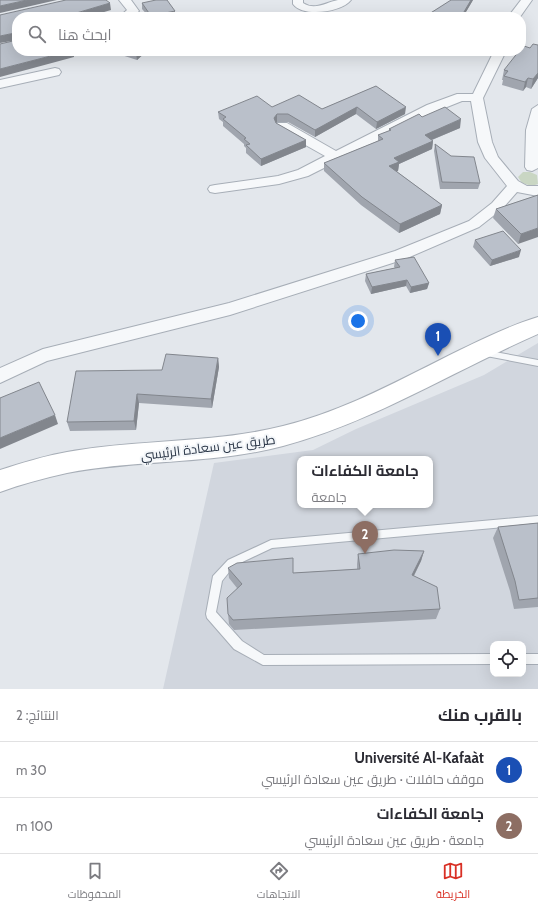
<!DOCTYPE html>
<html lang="ar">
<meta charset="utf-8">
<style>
:root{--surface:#fff;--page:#f2f2f3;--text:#2b2b33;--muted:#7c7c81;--line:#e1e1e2;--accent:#d93025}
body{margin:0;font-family:Cabin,Cairo,sans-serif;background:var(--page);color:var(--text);direction:rtl}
.controls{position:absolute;right:12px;bottom:12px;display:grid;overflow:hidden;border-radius:8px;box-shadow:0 4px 16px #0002}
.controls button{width:36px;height:36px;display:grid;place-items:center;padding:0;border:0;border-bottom:1px solid var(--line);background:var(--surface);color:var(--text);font:20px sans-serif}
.you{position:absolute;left:358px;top:321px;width:14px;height:14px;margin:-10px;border:3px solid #fff;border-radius:50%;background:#1a73e8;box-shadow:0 0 0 6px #1a73e833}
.badge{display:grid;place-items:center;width:26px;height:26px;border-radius:50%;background:var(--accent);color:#fff;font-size:13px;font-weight:700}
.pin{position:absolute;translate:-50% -33px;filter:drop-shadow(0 1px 2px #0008)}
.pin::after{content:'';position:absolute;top:21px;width:14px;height:12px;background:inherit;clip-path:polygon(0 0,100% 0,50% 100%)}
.popup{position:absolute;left:297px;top:456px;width:136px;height:52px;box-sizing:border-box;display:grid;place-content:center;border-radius:8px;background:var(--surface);filter:drop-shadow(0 1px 3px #0005);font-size:13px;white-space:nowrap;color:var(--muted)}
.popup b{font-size:15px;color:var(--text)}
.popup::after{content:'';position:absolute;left:50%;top:100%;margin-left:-8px;border:8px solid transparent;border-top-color:var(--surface)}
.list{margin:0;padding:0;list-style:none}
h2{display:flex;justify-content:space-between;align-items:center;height:52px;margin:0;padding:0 16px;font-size:17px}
h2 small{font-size:13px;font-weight:400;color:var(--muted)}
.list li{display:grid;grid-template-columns:26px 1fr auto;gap:12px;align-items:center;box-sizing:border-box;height:56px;padding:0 16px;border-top:1px solid var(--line)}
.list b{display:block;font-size:15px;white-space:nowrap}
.list p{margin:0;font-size:13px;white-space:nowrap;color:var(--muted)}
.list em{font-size:13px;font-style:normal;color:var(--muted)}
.icon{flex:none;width:22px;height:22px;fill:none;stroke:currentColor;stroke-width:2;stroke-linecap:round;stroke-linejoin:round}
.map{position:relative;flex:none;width:538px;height:689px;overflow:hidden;direction:ltr}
.search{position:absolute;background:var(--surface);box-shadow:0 4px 16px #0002;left:12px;right:12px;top:12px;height:44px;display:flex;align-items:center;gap:10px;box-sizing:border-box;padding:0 14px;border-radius:16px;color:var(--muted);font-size:15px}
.sheet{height:164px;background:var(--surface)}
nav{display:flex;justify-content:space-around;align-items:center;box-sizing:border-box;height:56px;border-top:1px solid var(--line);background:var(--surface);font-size:11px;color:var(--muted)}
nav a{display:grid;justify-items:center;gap:2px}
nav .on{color:var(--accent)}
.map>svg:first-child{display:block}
.built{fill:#d1d6de;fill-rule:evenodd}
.green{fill:#c9d6c3}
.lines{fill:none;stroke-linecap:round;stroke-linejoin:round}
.lane-casing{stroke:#a7aeb7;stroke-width:2}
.street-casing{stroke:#a7aeb7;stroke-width:2}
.secondary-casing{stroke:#a7aeb7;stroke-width:2}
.lane{fill:#f6f8fa;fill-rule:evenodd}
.street{fill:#f6f8fa;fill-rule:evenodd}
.secondary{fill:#fff;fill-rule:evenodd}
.wall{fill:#a0a5ae}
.shaded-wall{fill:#82868d}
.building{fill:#bac0ca;stroke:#82868d}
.labels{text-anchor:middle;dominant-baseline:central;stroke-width:4;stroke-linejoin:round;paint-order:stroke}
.street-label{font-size:13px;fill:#293546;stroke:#f3f6f9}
</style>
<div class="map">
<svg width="538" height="689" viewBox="0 0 538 689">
<rect width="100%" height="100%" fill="#e3e7ec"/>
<!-- built -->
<path class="built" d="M538 343V689H163L214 463 313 450 356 429 484 375ZM300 459H430V505H300ZM493 644H523V674H493Z"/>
<!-- green -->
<path class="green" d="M523 172H530L537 175 538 184 532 186 522 183 518 177Z"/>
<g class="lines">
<defs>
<path id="lane" d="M484 350 538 360V366L481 355 480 353 481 351Z
M538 516V524L272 548 234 566 222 581 216 612 242 641 264 655 493 654V664L263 665 234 649 207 618 206 614 213 576 228 560 271 540Z
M523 654H538V664H523Z"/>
<path id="street" d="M119 0H131L139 11 132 17H119L127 10Z
M293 0H303V3C315 11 327 2 338 0 342 0 347 0 351 0 342 12 303 18 293 4Z
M521 0H532L520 17H508Z
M494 51H506L483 98 492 142 498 157 518 181 527 186H538V196L517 192 502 209 479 227 405 259 230 315 47 361 0 383V368L43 349 229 303 395 251 469 221 492 203 507 186 485 158 478 142 471 101H462L437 111 308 176 279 184 215 193 210 192 208 189 210 186 215 185 278 176 298 170 325 156 277 129 275 126 277 123H287L336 151 427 105 457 94H473Z
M55 68 59 69 61 72 59 75 0 88V80Z
M538 105V168L532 171 527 170 525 167 526 130 532 109Z"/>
<path id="secondary" d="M538 317V334C453 371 373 422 283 446 212 465 139 459 67 473 44 478 22 484 0 492V470C22 463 44 456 67 452 138 439 212 444 283 426 345 411 403 378 460 350 485 338 511 325 538 317Z"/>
</defs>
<!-- lane casing -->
<use href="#lane" class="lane-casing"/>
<!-- street casing -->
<use href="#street" class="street-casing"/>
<!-- secondary casing -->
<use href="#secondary" class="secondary-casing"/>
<!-- lane -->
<use href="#lane" class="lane"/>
<!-- street -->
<use href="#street" class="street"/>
<!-- secondary -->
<use href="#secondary" class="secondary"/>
</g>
<!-- wall -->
<path class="wall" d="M450 0H473L463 17H428L429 14 450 1Z
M142 3 175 16 172 17H149L142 9Z
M538 45V78L531 89 526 87 523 91 502 85 503 80H502L504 70 530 48Z
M109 51H147L137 60Z
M376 86 405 114 376 129 356 114 315 137 288 122H277L276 123 306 140V147L261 166 246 153V148L244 146V144L223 126V122L219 119 218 112 272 107 322 109Z
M422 117 460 128 432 140 433 141 432 149 399 164 398 171H396L442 205 440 214 399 233 361 205 324 171V163L378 141V135L389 131V129Z
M435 144 480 183 478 189H440L434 151Z
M538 195 518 244 493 218 496 209Z
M475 240 519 257 490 266 473 247Z
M395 260 429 283 427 289 410 293 406 286 371 294 365 281 366 274 395 268 394 267Z
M218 358 219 367 212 408 139 403 136 430 70 431 67 422 162 370Z
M538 523V607L514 609 510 591 493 538 498 527Z
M424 551 421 561 414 576 440 609 436 619 234 630 229 624 228 614 237 588 229 578 228 568 293 573 357 569V564L358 554Z"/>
<!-- shaded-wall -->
<path class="shaded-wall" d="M27 0H57L0 13V6Z
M471 0H473L463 17H461Z
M110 3 111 10 87 17H63Z
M175 11V16L172 17H151V16Z
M15 33 17 40 0 43V36Z
M70 51H74V57L0 77V69Z
M139 51H147L137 60 136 53Z
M538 73V78L531 89 533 79Z
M528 78 526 87 523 91 525 82Z
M357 107 356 114 315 137V130Z
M406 107 405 114 376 129 377 122Z
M277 114V122L274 125V118Z
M461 119 460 128 424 143 425 135Z
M306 140V147L261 166V159Z
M433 141 432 149 399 164 398 171 388 175 389 166 394 158Z
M442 205 440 214 399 233 400 224Z
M538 228V237L518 244 521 234Z
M521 250 519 257 490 266 492 260Z
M407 280 406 286 371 294 372 287Z
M429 283 427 289 410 293 411 287Z
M218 358 219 367 212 408 211 399Z
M137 394 139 403 136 430 134 421Z
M55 415 58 424 0 449V438Z
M424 551 421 561 409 585 412 575Z"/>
<!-- building -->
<path class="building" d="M0 0H27L0 6Z
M66 0H106L110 3 63 17H17V51H70L0 69V44L17 40 15 33 0 36V15Z
M156 0H167L175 11 151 16 142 3Z
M451 0H471L461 17H441L442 16 429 14Z
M533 44 538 45V73L533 79 528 78 525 82 504 76 508 71 504 70 519 51H521V49L524 46 530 48Z
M129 51H139L136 53Z
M376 86 406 107 377 122 357 107 315 130 288 114H277L274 118 276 123 306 140 261 159 246 145 250 144 244 139 246 138 223 119 226 117 218 112 257 96 272 107 299 95 322 109Z
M445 107 461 119 425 135 433 141 394 158 399 162 389 166 442 205 400 224 362 197 324 163 383 139 378 135 391 130 389 129 419 114 422 117Z
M435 144 451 156 474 157 480 183 442 182Z
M538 195V228L521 234 496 209Z
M503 231 521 250 492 260 475 240Z
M414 257 429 283 411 287 407 280 372 287 366 274 400 267 395 260Z
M166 354 218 358 211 399 137 394 134 421 67 422 76 371 162 370Z
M39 382 55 415 0 438V398Z
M538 523V598L519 600 515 581 498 527Z
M394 550 424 551 412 575 437 587 440 609 233 620 228 614 227 598 242 584 228 568 237 563 293 558V573L360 569 358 554Z"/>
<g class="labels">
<!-- street labels -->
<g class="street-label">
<text transform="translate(208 447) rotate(-7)">طريق عين سعادة الرئيسي</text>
</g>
</g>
</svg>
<div class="controls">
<button><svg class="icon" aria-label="locate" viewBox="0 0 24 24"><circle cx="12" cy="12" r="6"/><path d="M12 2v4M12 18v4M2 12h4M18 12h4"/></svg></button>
</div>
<div class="you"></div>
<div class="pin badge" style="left:438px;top:356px;background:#1a4fb4">1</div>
<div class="pin badge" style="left:365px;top:554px;background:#8d6e63">2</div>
<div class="popup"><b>جامعة الكفاءات</b>جامعة</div>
<div class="search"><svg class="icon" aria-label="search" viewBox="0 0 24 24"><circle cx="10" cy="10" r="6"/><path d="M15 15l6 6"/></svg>ابحث هنا</div>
</div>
<section class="sheet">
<h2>بالقرب منك<small>النتائج: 2</small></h2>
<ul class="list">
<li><span class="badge" style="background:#1a4fb4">1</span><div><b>Université Al-Kafaàt</b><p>موقف حافلات · طريق عين سعادة الرئيسي</p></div><em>30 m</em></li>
<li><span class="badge" style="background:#8d6e63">2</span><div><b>جامعة الكفاءات</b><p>جامعة · طريق عين سعادة الرئيسي</p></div><em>100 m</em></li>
</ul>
</section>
<nav>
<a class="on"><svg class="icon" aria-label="map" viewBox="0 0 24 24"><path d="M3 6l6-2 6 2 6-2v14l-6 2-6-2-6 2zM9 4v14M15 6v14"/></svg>الخريطة</a>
<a><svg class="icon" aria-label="directions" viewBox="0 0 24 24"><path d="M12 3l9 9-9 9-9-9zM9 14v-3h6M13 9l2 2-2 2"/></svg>الاتجاهات</a>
<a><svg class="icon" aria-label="saved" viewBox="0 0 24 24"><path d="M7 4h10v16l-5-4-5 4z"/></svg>المحفوظات</a>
</nav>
